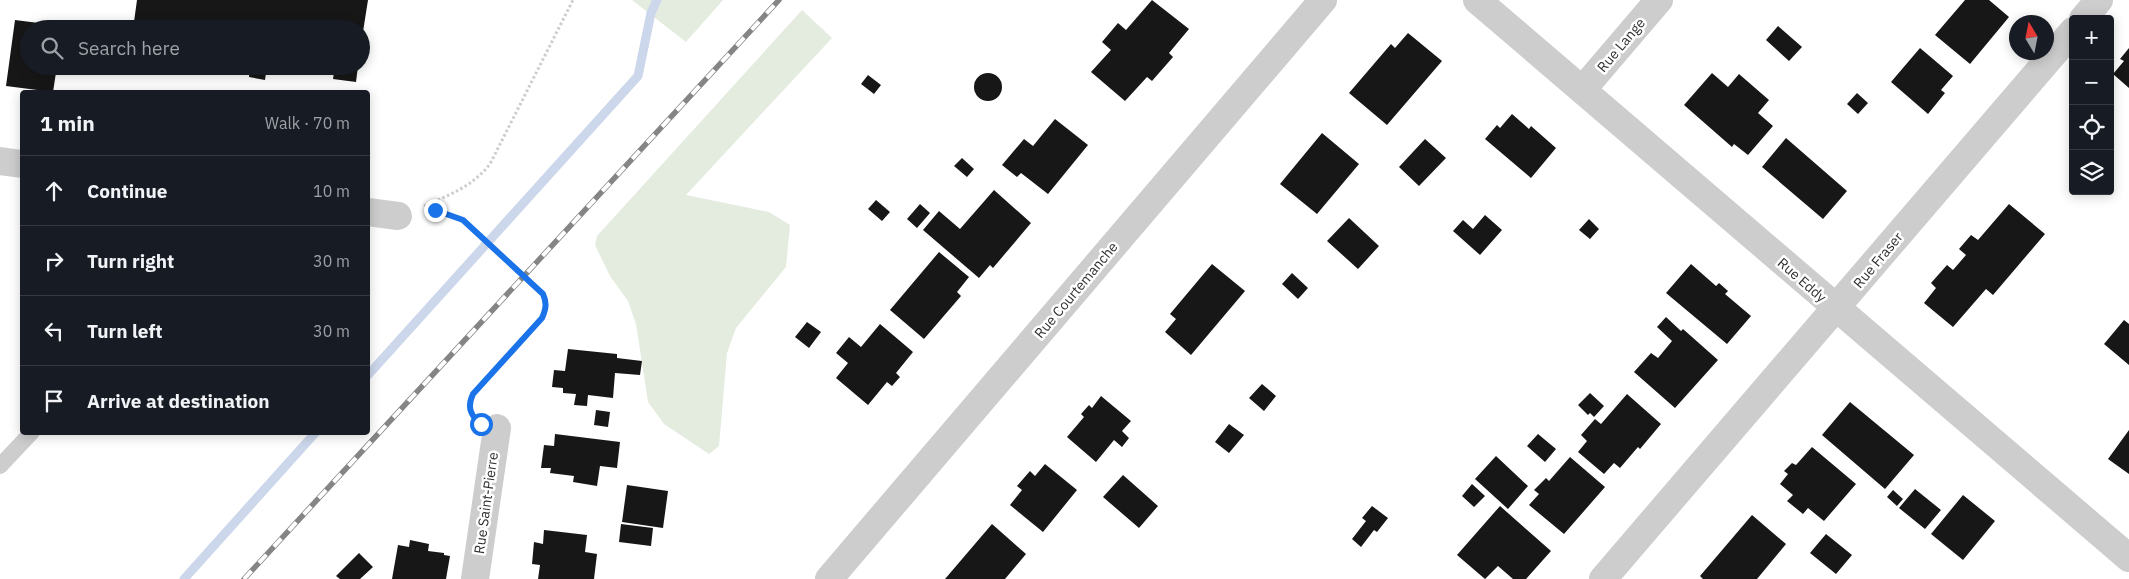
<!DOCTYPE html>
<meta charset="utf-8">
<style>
:root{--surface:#171b24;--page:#20242c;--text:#f1f3f6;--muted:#9ea1a6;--line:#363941}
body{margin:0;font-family:"IBM Plex Sans",sans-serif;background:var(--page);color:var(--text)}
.controls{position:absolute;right:15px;top:15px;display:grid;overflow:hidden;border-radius:5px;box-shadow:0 2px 12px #0003}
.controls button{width:45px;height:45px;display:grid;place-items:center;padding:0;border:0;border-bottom:1px solid var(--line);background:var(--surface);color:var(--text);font:25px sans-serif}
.compass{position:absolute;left:2009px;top:15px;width:45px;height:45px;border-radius:50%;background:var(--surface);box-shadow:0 2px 12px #0003;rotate:350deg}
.stop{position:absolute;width:15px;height:15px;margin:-11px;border:4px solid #1a73e8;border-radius:50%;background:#fff}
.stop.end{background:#1a73e8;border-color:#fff;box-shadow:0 1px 5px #0008}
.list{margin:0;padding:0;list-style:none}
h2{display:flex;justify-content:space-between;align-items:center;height:65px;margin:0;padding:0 20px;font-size:21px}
h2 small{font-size:16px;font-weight:400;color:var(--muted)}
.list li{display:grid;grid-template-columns:32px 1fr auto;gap:15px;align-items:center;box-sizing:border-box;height:70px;padding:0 20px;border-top:1px solid var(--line)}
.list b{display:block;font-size:19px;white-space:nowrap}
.list em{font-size:16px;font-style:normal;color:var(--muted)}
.icon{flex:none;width:28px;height:28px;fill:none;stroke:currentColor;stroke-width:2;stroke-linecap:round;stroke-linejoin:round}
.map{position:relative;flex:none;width:2129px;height:579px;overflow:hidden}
.search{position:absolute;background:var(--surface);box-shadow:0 2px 12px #0003;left:20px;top:20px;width:350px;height:55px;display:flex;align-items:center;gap:12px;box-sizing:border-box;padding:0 18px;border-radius:28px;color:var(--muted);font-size:19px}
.panel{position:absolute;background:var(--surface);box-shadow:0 2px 12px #0003;left:20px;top:90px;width:350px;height:345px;border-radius:5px}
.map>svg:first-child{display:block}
.green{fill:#e3ecdf}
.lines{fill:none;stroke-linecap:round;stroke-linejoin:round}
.stream{stroke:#cdd7eb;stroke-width:9}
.building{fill:#171717}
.path{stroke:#cdcdcd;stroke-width:3;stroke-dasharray:2.5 2.5;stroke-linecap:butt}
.lane{stroke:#cdcdcd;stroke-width:16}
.street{stroke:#cdcdcd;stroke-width:28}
.rail-casing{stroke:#858585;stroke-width:5.5}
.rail{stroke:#fff;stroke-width:4;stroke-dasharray:11;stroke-linecap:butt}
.route{stroke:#1a73e8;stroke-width:6}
.labels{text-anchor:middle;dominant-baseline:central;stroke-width:5;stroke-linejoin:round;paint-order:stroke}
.street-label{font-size:14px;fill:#303030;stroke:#fff}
</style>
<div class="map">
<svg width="2129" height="579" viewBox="0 0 2129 579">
<rect width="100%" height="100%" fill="#fff"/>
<!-- green -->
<path class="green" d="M632 0H723L686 42Z
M802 10 832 38 686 195 769 212 790 225 786 267 736 328 727 353 719 446 709 454 664 424 648 402 636 324 628 301 610 276 595 245 597 236Z"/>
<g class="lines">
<!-- stream -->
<path class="stream" d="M368 375 638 76 651 13 657 0
M184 579 316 432"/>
</g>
<!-- building -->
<path class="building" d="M137 0H368L362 38 361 29H133Z
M1152 0 1189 29 1169 53 1173 57 1152 81 1147 77 1125 101 1091 72 1111 50 1102 42 1118 23 1126 30Z
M1965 0H1989L2009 17 1970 64 1935 35Z
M15 20 62 26V29H29V66H57L53 92 6 86Z
M1778 26 1802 47 1789 61 1766 40Z
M1408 33 1442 61 1387 125 1349 93 1391 44 1395 48Z
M1920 48 1953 76 1941 90 1945 93 1928 114 1891 82Z
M2129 48V88L2113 74 2124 61 2120 59Z
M250 66H267L265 80 249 77Z
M335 66H358L356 82 333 79Z
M974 87a14 14 0 1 1 28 0a14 14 0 1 1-28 0Z
M1712 73 1728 87 1739 74 1769 100 1758 113 1773 126 1748 155 1734 144 1732 147 1684 105Z
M868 75 881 85 874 94 861 84Z
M1857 93 1868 103 1858 114 1847 104Z
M1512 114 1529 129 1531 126 1556 148 1531 178 1485 139 1497 125 1500 128Z
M1055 119 1088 145 1048 194 1021 173 1017 177 1002 165 1024 139 1033 146Z
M1322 133 1359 164 1317 214 1280 184Z
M1786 138 1847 191 1823 219 1762 167Z
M1425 139 1446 158 1419 186 1399 167Z
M962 158 974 169 967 177 954 166Z
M994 190 1031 223 993 268 990 265 979 278 923 230 939 211 960 229Z
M876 200 890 212 882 221 868 209Z
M920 204 930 213 917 228 907 219Z
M2009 204 2045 234 1993 295 1986 289 1953 327 1924 303 1936 288 1931 283 1947 265 1953 270 1966 255 1959 249 1971 235 1978 240Z
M1485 215 1502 230 1480 255 1453 231 1463 220 1473 229Z
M1349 218 1379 246 1358 269 1327 241Z
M1589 219 1599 229 1590 239 1579 230Z
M939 252 969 277 957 292 961 296 924 339 890 310Z
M1212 264 1245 291 1191 355 1165 332 1176 319 1170 314Z
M1691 264 1716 286 1719 283 1728 291 1725 294 1751 316 1727 344 1666 293Z
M1292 273 1308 288 1298 299 1282 284Z
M1666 317 1681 331 1683 329 1718 360 1675 408 1634 372 1651 353 1658 358 1672 341 1657 327Z
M2124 320 2129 324V365L2104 344Z
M807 322 821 332 809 348 795 337Z
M880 324 913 352 896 373 900 377 892 386 887 382 868 405 836 378 848 363 836 353 849 337 861 347Z
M568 349 617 354V358L642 361 640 375 615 373 613 398 588 395 587 406 574 405 576 394 563 393V388L552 387 554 370 565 371Z
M1262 384 1276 396 1264 411 1249 398Z
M1590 393 1604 406 1594 417 1590 413 1588 415 1578 405Z
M1627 394 1661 424 1640 449 1638 447 1620 468 1614 463 1604 474 1578 452 1587 441 1581 435 1595 419 1601 424Z
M1101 396 1131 421 1122 431 1129 438 1122 447 1114 440 1096 462 1067 437 1084 417 1081 414 1089 405 1092 408Z
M1850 402 1914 455 1885 489 1822 435Z
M596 410 610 412 608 427 594 425Z
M1229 424 1244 435 1229 453 1215 442Z
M2129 430V474L2108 459Z
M555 434 620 442 617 468 600 466 597 486 573 482 574 476 550 473 551 468H541L544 445 554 446Z
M1538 434 1556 449 1545 462 1527 446Z
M1812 447 1856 484 1824 521 1808 508 1803 514 1787 501 1793 495 1780 484 1788 474 1784 471 1792 463 1796 465Z
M1496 456 1528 486 1508 509 1475 479Z
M1570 457 1605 487 1564 534 1529 505 1539 494 1534 490 1546 478 1549 481Z
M1045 464 1077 490 1043 532 1010 505 1022 490 1017 486 1030 471 1035 476Z
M1123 475 1158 506 1139 528 1103 497Z
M1472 484 1485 496 1474 507 1462 496Z
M627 485 668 491 663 528 622 522Z
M1915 489 1941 510 1925 529 1899 508Z
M1893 490 1903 499 1897 506 1887 497Z
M1963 495 1995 521 1963 560 1931 534Z
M1372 506 1388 518 1377 532 1374 530 1361 547 1352 539 1366 521 1362 518Z
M1500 506 1551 551 1526 579H1513L1498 566 1485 579 1457 555Z
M1752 515 1786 544 1757 579H1703L1700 576Z
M621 524 653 528 651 546 619 542Z
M992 524 1026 554 1005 579H945Z
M544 530 587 535 585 552 597 554 594 579H538L540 565 532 564 534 542 543 544Z
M1826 534 1852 555 1836 574 1810 553Z
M410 540 429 544 428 551 444 553V555L450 556 446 579H392L398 545 409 547Z
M359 553 373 567 360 579H340L336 576Z"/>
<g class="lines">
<!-- path -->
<path class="path" d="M424 206C449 195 472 187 490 164L573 0
M426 210H435L463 220 543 294C547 303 546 309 542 318L473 394 469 402 471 414"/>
<!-- lane -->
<path class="lane" d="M0 466 32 432"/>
<!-- street -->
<path class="street" d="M1477 0 2129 558
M2083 19 2099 0
M1583 89 1659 0
M0 161 22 164
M368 212 398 216
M475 579 497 428
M829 579 1323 0
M1603 579 2073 31"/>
<defs>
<path id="rail" d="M244 579 779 0"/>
</defs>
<!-- rail casing -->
<use href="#rail" class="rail-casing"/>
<!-- rail -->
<use href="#rail" class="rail"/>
</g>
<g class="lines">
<!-- route -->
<path class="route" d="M435 210 463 220 543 294C547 303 546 309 542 318L473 394C467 407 470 415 481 424"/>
</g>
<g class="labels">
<!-- street labels -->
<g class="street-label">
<text transform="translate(1621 45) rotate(-50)">Rue Lange</text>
<text transform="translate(1878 260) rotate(-50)">Rue Fraser</text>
<text transform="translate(1802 280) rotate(41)">Rue Eddy</text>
<text transform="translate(1076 290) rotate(-50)">Rue Courtemanche</text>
<text transform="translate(486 503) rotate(-82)">Rue Saint-Pierre</text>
</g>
</g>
</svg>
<div class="controls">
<button>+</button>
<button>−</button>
<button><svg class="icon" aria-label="locate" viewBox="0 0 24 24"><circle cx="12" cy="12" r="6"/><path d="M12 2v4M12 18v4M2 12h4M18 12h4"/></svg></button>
<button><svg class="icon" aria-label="layers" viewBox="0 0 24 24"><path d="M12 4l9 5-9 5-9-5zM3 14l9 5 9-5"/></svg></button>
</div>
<svg class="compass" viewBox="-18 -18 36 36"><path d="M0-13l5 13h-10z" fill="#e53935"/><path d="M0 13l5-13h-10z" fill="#9ea1a6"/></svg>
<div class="stop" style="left:481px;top:424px"></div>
<div class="stop end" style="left:435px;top:210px"></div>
<div class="search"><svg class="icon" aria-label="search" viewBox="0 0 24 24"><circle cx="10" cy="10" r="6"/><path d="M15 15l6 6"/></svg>Search here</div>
<section class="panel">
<h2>1 min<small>Walk · 70 m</small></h2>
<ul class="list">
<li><svg class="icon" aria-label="ahead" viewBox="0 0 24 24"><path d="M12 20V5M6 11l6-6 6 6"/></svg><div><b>Continue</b></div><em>10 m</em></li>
<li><svg class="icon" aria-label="right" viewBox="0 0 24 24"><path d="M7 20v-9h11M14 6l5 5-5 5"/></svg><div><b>Turn right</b></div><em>30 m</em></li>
<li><svg class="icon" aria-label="left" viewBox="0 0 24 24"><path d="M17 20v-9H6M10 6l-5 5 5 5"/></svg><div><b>Turn left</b></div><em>30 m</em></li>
<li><svg class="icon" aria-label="arrive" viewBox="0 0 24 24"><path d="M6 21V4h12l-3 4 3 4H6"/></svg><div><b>Arrive at destination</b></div></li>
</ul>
</section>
</div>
